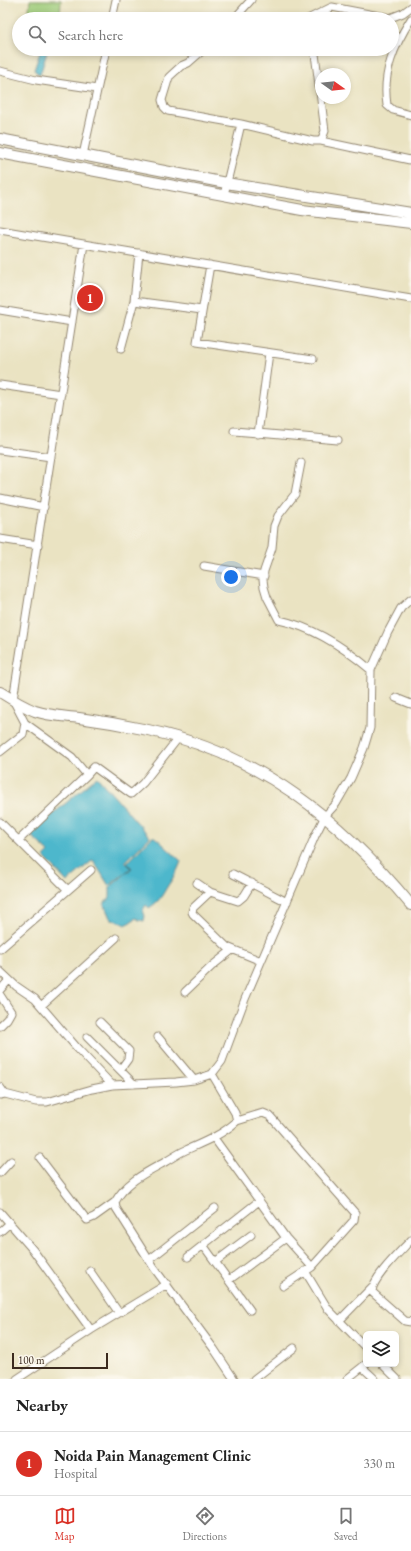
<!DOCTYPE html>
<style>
:root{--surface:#fff;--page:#f6f6f6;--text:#222;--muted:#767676;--line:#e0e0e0;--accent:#d93025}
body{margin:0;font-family:"EB Garamond",serif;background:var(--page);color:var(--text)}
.controls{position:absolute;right:12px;bottom:12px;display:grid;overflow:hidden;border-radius:6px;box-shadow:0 2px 6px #0003}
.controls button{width:36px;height:36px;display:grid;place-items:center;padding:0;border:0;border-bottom:1px solid var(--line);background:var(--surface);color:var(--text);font:20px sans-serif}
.compass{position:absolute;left:315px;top:68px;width:36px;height:36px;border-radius:50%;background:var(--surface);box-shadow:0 2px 6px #0003;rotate:105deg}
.scale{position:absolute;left:12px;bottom:10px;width:96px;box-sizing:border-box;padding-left:4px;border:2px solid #3b2a1e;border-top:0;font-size:11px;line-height:14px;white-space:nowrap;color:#3b2a1e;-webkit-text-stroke:3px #fbf7ec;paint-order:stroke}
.you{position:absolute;left:231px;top:577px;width:14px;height:14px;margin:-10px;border:3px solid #fff;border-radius:50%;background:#1a73e8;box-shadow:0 0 0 6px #1a73e833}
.badge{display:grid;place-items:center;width:26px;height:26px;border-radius:50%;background:var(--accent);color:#fff;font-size:13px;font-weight:700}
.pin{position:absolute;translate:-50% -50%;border:2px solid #fff;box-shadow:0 1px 4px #0006}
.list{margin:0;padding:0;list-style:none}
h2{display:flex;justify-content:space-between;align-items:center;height:52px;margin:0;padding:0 16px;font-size:17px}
h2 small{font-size:13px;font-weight:400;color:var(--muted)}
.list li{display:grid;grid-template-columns:26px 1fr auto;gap:12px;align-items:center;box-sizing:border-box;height:64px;padding:0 16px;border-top:1px solid var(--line)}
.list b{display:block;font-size:15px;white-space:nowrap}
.list p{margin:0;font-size:13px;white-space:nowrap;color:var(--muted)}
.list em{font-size:13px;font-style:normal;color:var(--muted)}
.icon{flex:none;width:22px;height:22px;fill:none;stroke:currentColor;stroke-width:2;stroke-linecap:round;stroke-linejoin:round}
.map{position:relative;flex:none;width:411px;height:1379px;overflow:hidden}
.search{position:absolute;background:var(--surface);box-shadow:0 2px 6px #0003;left:12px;right:12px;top:12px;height:44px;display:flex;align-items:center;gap:10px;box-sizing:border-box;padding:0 14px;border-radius:22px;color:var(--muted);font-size:15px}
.sheet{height:116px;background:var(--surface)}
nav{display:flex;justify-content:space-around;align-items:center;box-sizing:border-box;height:56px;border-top:1px solid var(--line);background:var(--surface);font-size:11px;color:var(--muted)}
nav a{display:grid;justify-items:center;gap:2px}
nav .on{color:var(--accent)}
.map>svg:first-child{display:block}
.green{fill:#9cca78;stroke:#6c7a4b}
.water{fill:#4eb7cc;stroke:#447075}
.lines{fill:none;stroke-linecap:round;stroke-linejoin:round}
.street-casing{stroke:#928670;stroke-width:9}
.secondary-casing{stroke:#928670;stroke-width:12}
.street{stroke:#fff;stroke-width:7}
.secondary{stroke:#fff;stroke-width:10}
</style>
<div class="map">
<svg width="411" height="1379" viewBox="0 0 411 1379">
<rect width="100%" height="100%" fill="#fbf7ec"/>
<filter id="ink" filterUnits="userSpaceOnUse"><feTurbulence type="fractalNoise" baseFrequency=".025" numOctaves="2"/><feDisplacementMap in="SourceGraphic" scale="8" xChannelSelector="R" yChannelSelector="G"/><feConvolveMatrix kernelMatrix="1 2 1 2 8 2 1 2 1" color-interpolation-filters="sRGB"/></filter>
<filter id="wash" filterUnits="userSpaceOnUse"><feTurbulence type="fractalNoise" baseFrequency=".012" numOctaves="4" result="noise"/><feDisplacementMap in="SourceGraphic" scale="16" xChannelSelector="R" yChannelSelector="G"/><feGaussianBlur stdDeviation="0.9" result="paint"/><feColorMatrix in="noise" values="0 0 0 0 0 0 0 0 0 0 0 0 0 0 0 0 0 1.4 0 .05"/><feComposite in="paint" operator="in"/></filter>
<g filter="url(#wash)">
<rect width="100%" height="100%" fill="#eae3c2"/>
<!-- green -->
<path class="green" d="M30 0H61L60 19H28Z"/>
<!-- water -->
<path class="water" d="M41 49H48L40 75 34 70Z
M97 777 150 837 125 862 131 868 109 886 93 860 67 882 44 857 49 852 29 834Z
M152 837H155L181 861C178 870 176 873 171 881 163 892 162 900 149 908L146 905 143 910 145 916 144 921 139 920 136 918 126 925 110 918 104 904 110 897V887L132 868 127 863Z"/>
</g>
<g filter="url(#ink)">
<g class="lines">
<defs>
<path id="street" d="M112 19 116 0
M234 19 251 0
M308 19 332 7 390 18 403 13 411 7
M411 19C394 46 382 73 387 105L393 110 411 115
M204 49 188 63 181 66 169 77 162 100 164 107 168 111 241 124 313 141H321L325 131 315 54 313 49
M0 71 36 80 97 89
M321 141 410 160
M83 155 106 49
M224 195 241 124
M0 230 411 299
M139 253 134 301 202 310
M210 265 197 342 313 359
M0 310 72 322
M121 349 134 301
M0 385 61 394
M234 431 338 440
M258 434 269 353
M0 450 51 457
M301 463 295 494 278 516 274 526 272 548 264 571 263 580 264 587 267 597 279 620C313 627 345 648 371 670
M0 498 44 507
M0 539 38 545
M204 566 264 576
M396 698 411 704
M0 752 23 734 25 723 13 700 84 244
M87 775 94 767 131 794 143 783 179 737
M0 822 68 890
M19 840 87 775 72 757 25 723
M233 874 287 902
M197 883 210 892 238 901 244 896 252 883
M210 892 193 908 192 912 193 914 227 947 261 961
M0 949 91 870
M0 971 16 986 35 999 78 1049 112 1085
M0 990 9 980
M185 992 212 966 232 950
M0 995 11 1012 7 1019 0 1026
M41 1006 116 938
M100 1022 129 1051 128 1059 120 1070
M87 1037 134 1084
M158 1037 194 1080
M212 1074 235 1113 237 1121C222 1135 204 1142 186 1150 179 1153 172 1158 165 1162 145 1173 126 1182 115 1202L116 1208 154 1268 214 1349 234 1379
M0 1087 5 1094
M0 1095 5 1094 36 1102H47L92 1089 112 1085 176 1082 194 1080 212 1074 222 1061 245 999 315 836 325 816 336 804 351 778 364 748 370 728 371 670 388 632 401 608 411 599
M237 1121 263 1113 270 1116 355 1213 354 1220 312 1267 283 1286
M214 1138 286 1238 312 1267
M40 1158 87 1220 94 1217 115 1202
M0 1173 11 1161
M0 1212 33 1250 91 1330
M0 1232 10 1223
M411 1240C401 1251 372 1278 372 1292L405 1321 411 1322
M203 1245 250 1310
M188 1257 259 1201
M149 1260 215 1208
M215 1262 251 1235
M90 1271 119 1313
M305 1271 328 1309 366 1348
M229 1280 286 1238
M339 1321 372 1287
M382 1364 397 1379
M362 1367 375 1379
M17 1379 91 1330 167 1284
M254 1379 294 1348
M347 1379 366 1364"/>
<path id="secondary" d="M0 139 226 183 411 213
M0 153 302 210 411 223
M0 692C11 699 22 706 35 711 49 716 64 716 79 718 102 721 125 725 148 730 260 754 339 818 411 905"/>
</defs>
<!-- street casing -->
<use href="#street" class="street-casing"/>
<!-- secondary casing -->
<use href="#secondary" class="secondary-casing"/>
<!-- street -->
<use href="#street" class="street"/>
<!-- secondary -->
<use href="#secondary" class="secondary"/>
</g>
</g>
</svg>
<div class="controls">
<button><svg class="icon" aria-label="layers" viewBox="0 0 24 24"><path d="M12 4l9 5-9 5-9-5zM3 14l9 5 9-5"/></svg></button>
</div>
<svg class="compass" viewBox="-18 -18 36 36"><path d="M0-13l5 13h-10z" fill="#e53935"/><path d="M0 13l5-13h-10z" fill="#767676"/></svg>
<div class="scale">100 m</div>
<div class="you"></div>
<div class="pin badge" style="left:90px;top:298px">1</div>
<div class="search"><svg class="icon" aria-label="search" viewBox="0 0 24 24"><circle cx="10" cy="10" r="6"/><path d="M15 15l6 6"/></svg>Search here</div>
</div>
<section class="sheet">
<h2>Nearby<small></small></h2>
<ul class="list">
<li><span class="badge">1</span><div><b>Noida Pain Management Clinic</b><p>Hospital</p></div><em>330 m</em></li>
</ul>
</section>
<nav>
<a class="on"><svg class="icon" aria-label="map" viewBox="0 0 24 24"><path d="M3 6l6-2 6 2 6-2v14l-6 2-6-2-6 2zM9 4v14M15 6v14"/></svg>Map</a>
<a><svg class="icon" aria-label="directions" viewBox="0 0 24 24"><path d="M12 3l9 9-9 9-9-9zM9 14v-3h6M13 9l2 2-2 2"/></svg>Directions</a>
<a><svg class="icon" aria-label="saved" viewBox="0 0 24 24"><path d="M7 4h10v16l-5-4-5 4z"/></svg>Saved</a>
</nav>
